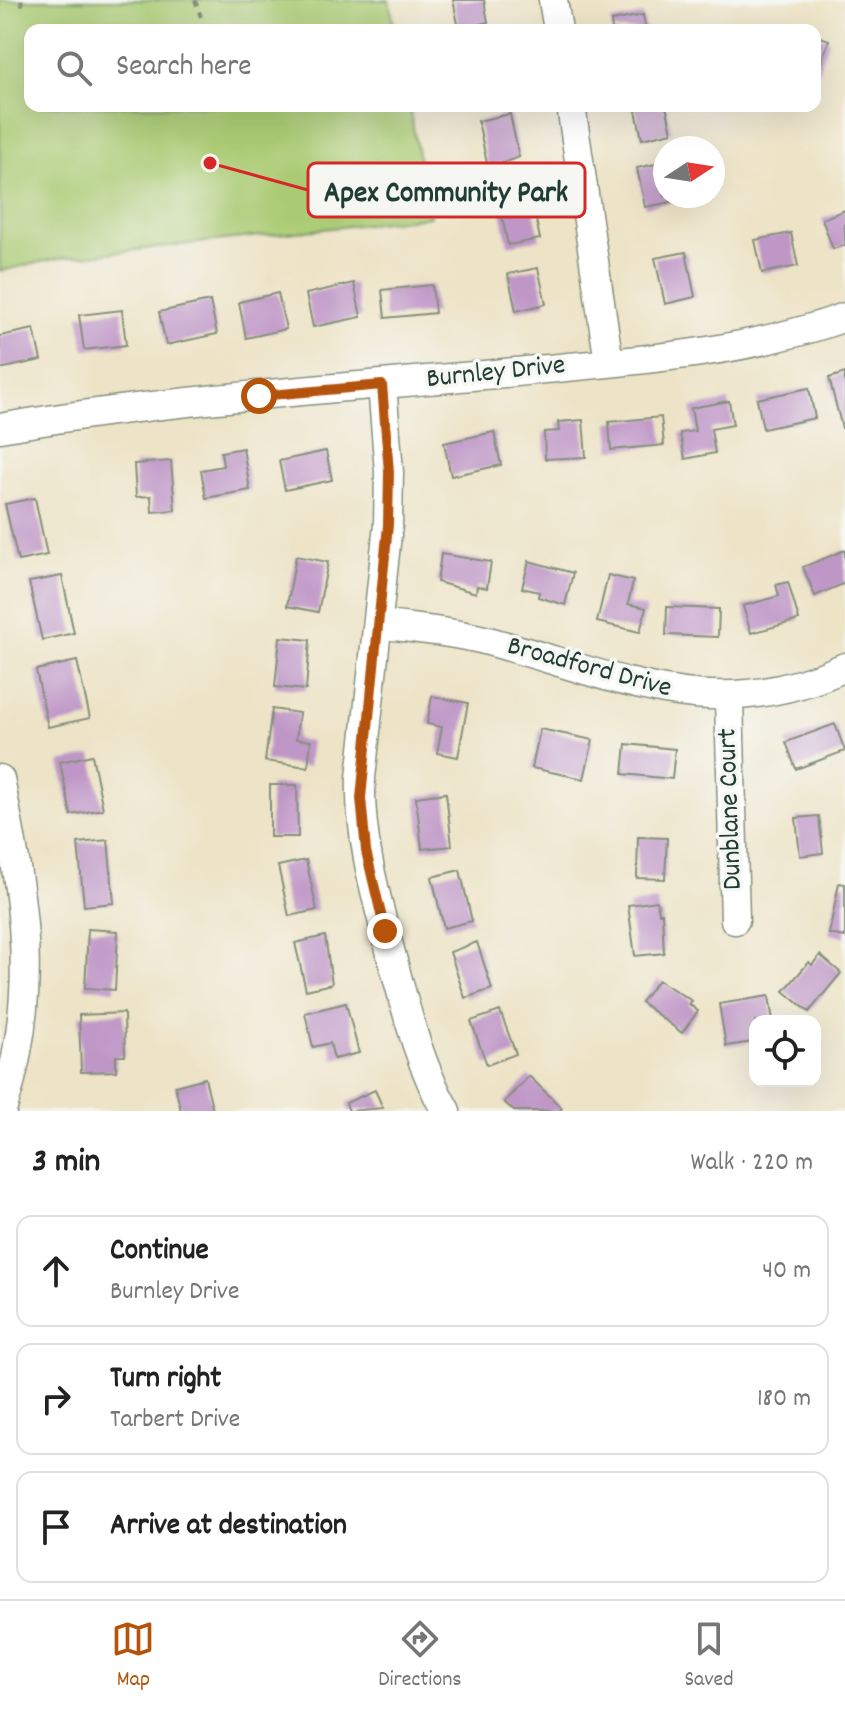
<!DOCTYPE html>
<meta charset="utf-8">
<style>
:root{--surface:#fff;--page:#f6f6f6;--text:#222;--muted:#767676;--line:#e0e0e0;--accent:#b45309}
body{margin:0;font-family:Dekko,sans-serif;background:var(--page);color:var(--text)}
.controls{position:absolute;right:24px;bottom:24px;display:grid;overflow:hidden;border-radius:16px;box-shadow:0 8px 32px #0002}
.controls button{width:72px;height:72px;display:grid;place-items:center;padding:0;border:0;border-bottom:2px solid var(--line);background:var(--surface);color:var(--text);font:40px sans-serif}
.compass{position:absolute;left:653px;top:136px;width:72px;height:72px;border-radius:50%;background:var(--surface);box-shadow:0 8px 32px #0002;rotate:78deg}
.stop{position:absolute;width:24px;height:24px;margin:-18px;border:6px solid #b45309;border-radius:50%;background:#fff}
.stop.end{background:#b45309;border-color:#fff;box-shadow:0 2px 8px #0008}
.list{margin:0;padding:0;list-style:none}
h2{display:flex;justify-content:space-between;align-items:center;height:104px;margin:0;padding:0 32px;font-size:34px}
h2 small{font-size:26px;font-weight:400;color:var(--muted)}
.list li{display:grid;grid-template-columns:52px 1fr auto;gap:24px;align-items:center;box-sizing:border-box;height:112px;margin:0 16px 16px;padding:0 16px;border:2px solid var(--line);border-radius:16px}
.list b{display:block;font-size:30px;white-space:nowrap}
.list p{margin:0;font-size:26px;white-space:nowrap;color:var(--muted)}
.list em{font-size:26px;font-style:normal;color:var(--muted)}
.icon{flex:none;width:44px;height:44px;fill:none;stroke:currentColor;stroke-width:2;stroke-linecap:round;stroke-linejoin:round}
.map{position:relative;flex:none;width:845px;height:1111px;overflow:hidden}
.search{position:absolute;background:var(--surface);box-shadow:0 8px 32px #0002;left:24px;right:24px;top:24px;height:88px;display:flex;align-items:center;gap:20px;box-sizing:border-box;padding:0 28px;border-radius:16px;color:var(--muted);font-size:30px}
.sheet{height:488px;background:var(--surface)}
nav{display:flex;justify-content:space-around;align-items:center;box-sizing:border-box;height:112px;border-top:2px solid var(--line);background:var(--surface);font-size:22px;color:var(--muted)}
nav a{display:grid;justify-items:center;gap:4px}
nav .on{color:var(--accent)}
.map>svg:first-child{display:block}
.green{fill:#aacb73;stroke:#648454;stroke-width:2}
.building{fill:#bf97c7}
.lines{fill:none;stroke-linecap:round;stroke-linejoin:round}
.minor-casing{stroke:#86907d;stroke-width:31}
.path{stroke:#86907d;stroke-width:4;stroke-dasharray:6 6;stroke-linecap:butt}
.minor{stroke:#fff;stroke-width:28}
.route{stroke:#b45309;stroke-width:10}
.labels{text-anchor:middle;dominant-baseline:central;stroke-width:7;stroke-linejoin:round;paint-order:stroke}
.street-label{font-size:28px;fill:#1f3d34;stroke:#f6f6f2}
.leader{fill:none;stroke:#d62828;stroke-width:3}
.callout-dot{fill:#d62828;stroke:#f6f6f2;stroke-width:3}
.callout{fill:#f6f6f2;stroke:#d62828;stroke-width:3}
.callout-label{font-size:30px;text-anchor:middle;font-weight:bold;fill:#1f3d34}
</style>
<div class="map">
<svg width="845" height="1111" viewBox="0 0 845 1111">
<rect width="100%" height="100%" fill="#f6f6f2"/>
<filter id="ink" filterUnits="userSpaceOnUse"><feTurbulence type="fractalNoise" baseFrequency=".0125" numOctaves="2"/><feDisplacementMap in="SourceGraphic" scale="16" xChannelSelector="R" yChannelSelector="G"/><feConvolveMatrix kernelMatrix="1 2 1 2 8 2 1 2 1" color-interpolation-filters="sRGB"/></filter>
<filter id="wash" filterUnits="userSpaceOnUse"><feTurbulence type="fractalNoise" baseFrequency=".006" numOctaves="4" result="noise"/><feDisplacementMap in="SourceGraphic" scale="32" xChannelSelector="R" yChannelSelector="G"/><feGaussianBlur stdDeviation="1.8" result="paint"/><feColorMatrix in="noise" values="0 0 0 0 0 0 0 0 0 0 0 0 0 0 0 0 0 1.4 0 .05"/><feComposite in="paint" operator="in"/></filter>
<g filter="url(#wash)">
<rect width="100%" height="100%" fill="#ede3c6"/>
<!-- green -->
<path class="green" d="M0 0H389L395 30H30V106H409L430 217 55 259 0 271Z"/>
<g id="blocks">
<!-- building -->
<path class="building" d="M453 0H484L488 22 459 29Z
M643 15 646 30H612L611 21Z
M815 35 829 40 815 79Z
M635 106H666L672 132 642 139Z
M510 114 519 157 488 168 478 121Z
M665 162V196H676L677 201 645 207 637 168Z
M529 186 540 239 508 245 497 193Z
M845 210V245L833 249 822 219Z
M791 233 798 266 762 273 755 240Z
M686 252 695 297 665 304 655 258Z
M538 268 546 304 516 311 508 274Z
M354 283 361 317 313 327 306 294Z
M432 285 435 313 385 318 382 290Z
M278 293 286 329 246 338 239 302Z
M210 301 217 334 166 345 159 312Z
M122 310 126 345 84 350 79 315Z
M34 329 41 360 0 369V336Z
M845 373V427L842 428 829 378Z
M809 388 815 418 763 429 757 399Z
M729 401 733 425 711 429 715 453 685 459 680 433 695 431 691 408Z
M661 417 664 445 611 450 609 422Z
M583 420 586 457 545 459 544 432 559 431 558 422Z
M494 432 501 465 451 476 444 443Z
M243 448 250 490 206 498 201 470 223 466 221 452Z
M326 451 332 480 285 490 279 461Z
M171 461 175 510 152 512 151 496 136 497 134 464Z
M35 498 47 555 18 561 5 504Z
M845 550V583L815 596 803 567Z
M441 554 491 562 487 588 477 586 476 593 437 582Z
M296 556 328 562 318 612 287 606Z
M529 561 573 573 565 605 538 597 539 592 522 588Z
M608 575 633 581 628 604 646 608 640 632 597 622Z
M62 576 74 633 42 640 29 582Z
M788 582 799 620 751 633 743 606 779 596 776 585Z
M667 607 719 609 718 637 666 635Z
M280 637 310 640 306 690 275 687Z
M77 661 90 718 48 727 36 670Z
M432 696 468 703 458 757 437 753 442 727 427 724Z
M272 709 299 713 296 739 311 741 308 767 265 761Z
M835 724 845 751 796 769 786 742Z
M540 729 593 740 584 779 532 768Z
M626 744 675 749 672 779 623 774Z
M92 755 103 809 71 815 60 762Z
M270 785H297L298 837H270Z
M446 793 452 846 422 849 416 797Z
M819 816 823 853 800 856 796 818Z
M638 837 667 838 665 879 637 878Z
M108 840 114 903 84 906 78 843Z
M306 860 317 910 289 916 278 866Z
M460 870 472 921 444 928 432 877Z
M839 883 845 884V937L829 934Z
M657 901 659 913H662L664 953 635 956 628 905Z
M88 929 118 931 115 990 85 988Z
M325 936 332 984 306 990 295 943Z
M477 942 492 989 465 998 450 952Z
M820 955 841 973 809 1012 784 991 809 962 812 965Z
M658 980 692 1001 689 1004 698 1011 682 1033 641 1002Z
M769 996 773 1021H755V1027L751 1028 753 1042 726 1046 719 1004Z
M346 1003 359 1053 334 1059 330 1043 313 1047 305 1013Z
M500 1011 516 1054 487 1065 471 1021Z
M124 1013 125 1056H116V1071L81 1072 79 1015Z
M529 1076 562 1108 559 1111H514L504 1102Z
M205 1078 213 1111H181L175 1086Z
M375 1090 383 1108 349 1111 346 1103Z"/>
</g>
</g>
<g filter="url(#ink)">
<use href="#blocks" fill-opacity="0" stroke="#86907d" stroke-width="2"/>
<g class="lines">
<defs>
<path id="minor" d="M553 0 558 30
M571 106 609 363
M382 385 389 472 388 525 361 778C359 839 376 896 391 954 406 1009 418 1062 446 1111
M0 428C176 397 358 388 536 370 640 360 746 353 845 317
M378 624C416 629 455 632 492 642 619 677 715 728 845 667
M729 698 735 920
M0 779C23 898 41 991 2 1111"/>
</defs>
<!-- minor casing -->
<use href="#minor" class="minor-casing"/>
<!-- path -->
<path class="path" d="M21 0 23 10
M195 0 202 20"/>
<!-- minor -->
<use href="#minor" class="minor"/>
</g>
</g>
<g class="lines" filter="url(#ink)">
<!-- route -->
<path class="route" d="M259 396 382 385 389 472 388 525 361 798 366 851 385 931"/>
</g>
<g class="labels">
<!-- street labels -->
<g class="street-label">
<text transform="translate(496 374) rotate(-6)">Burnley Drive</text>
<text transform="translate(589 669) rotate(15)">Broadford Drive</text>
<text transform="translate(732 809) rotate(-92)">Dunblane Court</text>
</g>
</g>
<!-- callouts -->
<path class="leader" d="M210 163L308 190"/>
<circle class="callout-dot" cx="210" cy="163" r="8"/>
<rect class="callout" x="308" y="163" width="277" height="54" rx="8"/>
<g class="callout-label">
<text x="446" y="201">Apex Community Park</text>
</g>
</svg>
<div class="controls">
<button><svg class="icon" aria-label="locate" viewBox="0 0 24 24"><circle cx="12" cy="12" r="6"/><path d="M12 2v4M12 18v4M2 12h4M18 12h4"/></svg></button>
</div>
<svg class="compass" viewBox="-18 -18 36 36"><path d="M0-13l5 13h-10z" fill="#e53935"/><path d="M0 13l5-13h-10z" fill="#767676"/></svg>
<div class="stop" style="left:259px;top:396px"></div>
<div class="stop end" style="left:385px;top:931px"></div>
<div class="search"><svg class="icon" aria-label="search" viewBox="0 0 24 24"><circle cx="10" cy="10" r="6"/><path d="M15 15l6 6"/></svg>Search here</div>
</div>
<section class="sheet">
<h2>3 min<small>Walk · 220 m</small></h2>
<ul class="list">
<li><svg class="icon" aria-label="ahead" viewBox="0 0 24 24"><path d="M12 20V5M6 11l6-6 6 6"/></svg><div><b>Continue</b><p>Burnley Drive</p></div><em>40 m</em></li>
<li><svg class="icon" aria-label="right" viewBox="0 0 24 24"><path d="M7 20v-9h11M14 6l5 5-5 5"/></svg><div><b>Turn right</b><p>Tarbert Drive</p></div><em>180 m</em></li>
<li><svg class="icon" aria-label="arrive" viewBox="0 0 24 24"><path d="M6 21V4h12l-3 4 3 4H6"/></svg><div><b>Arrive at destination</b></div></li>
</ul>
</section>
<nav>
<a class="on"><svg class="icon" aria-label="map" viewBox="0 0 24 24"><path d="M3 6l6-2 6 2 6-2v14l-6 2-6-2-6 2zM9 4v14M15 6v14"/></svg>Map</a>
<a><svg class="icon" aria-label="directions" viewBox="0 0 24 24"><path d="M12 3l9 9-9 9-9-9zM9 14v-3h6M13 9l2 2-2 2"/></svg>Directions</a>
<a><svg class="icon" aria-label="saved" viewBox="0 0 24 24"><path d="M7 4h10v16l-5-4-5 4z"/></svg>Saved</a>
</nav>
